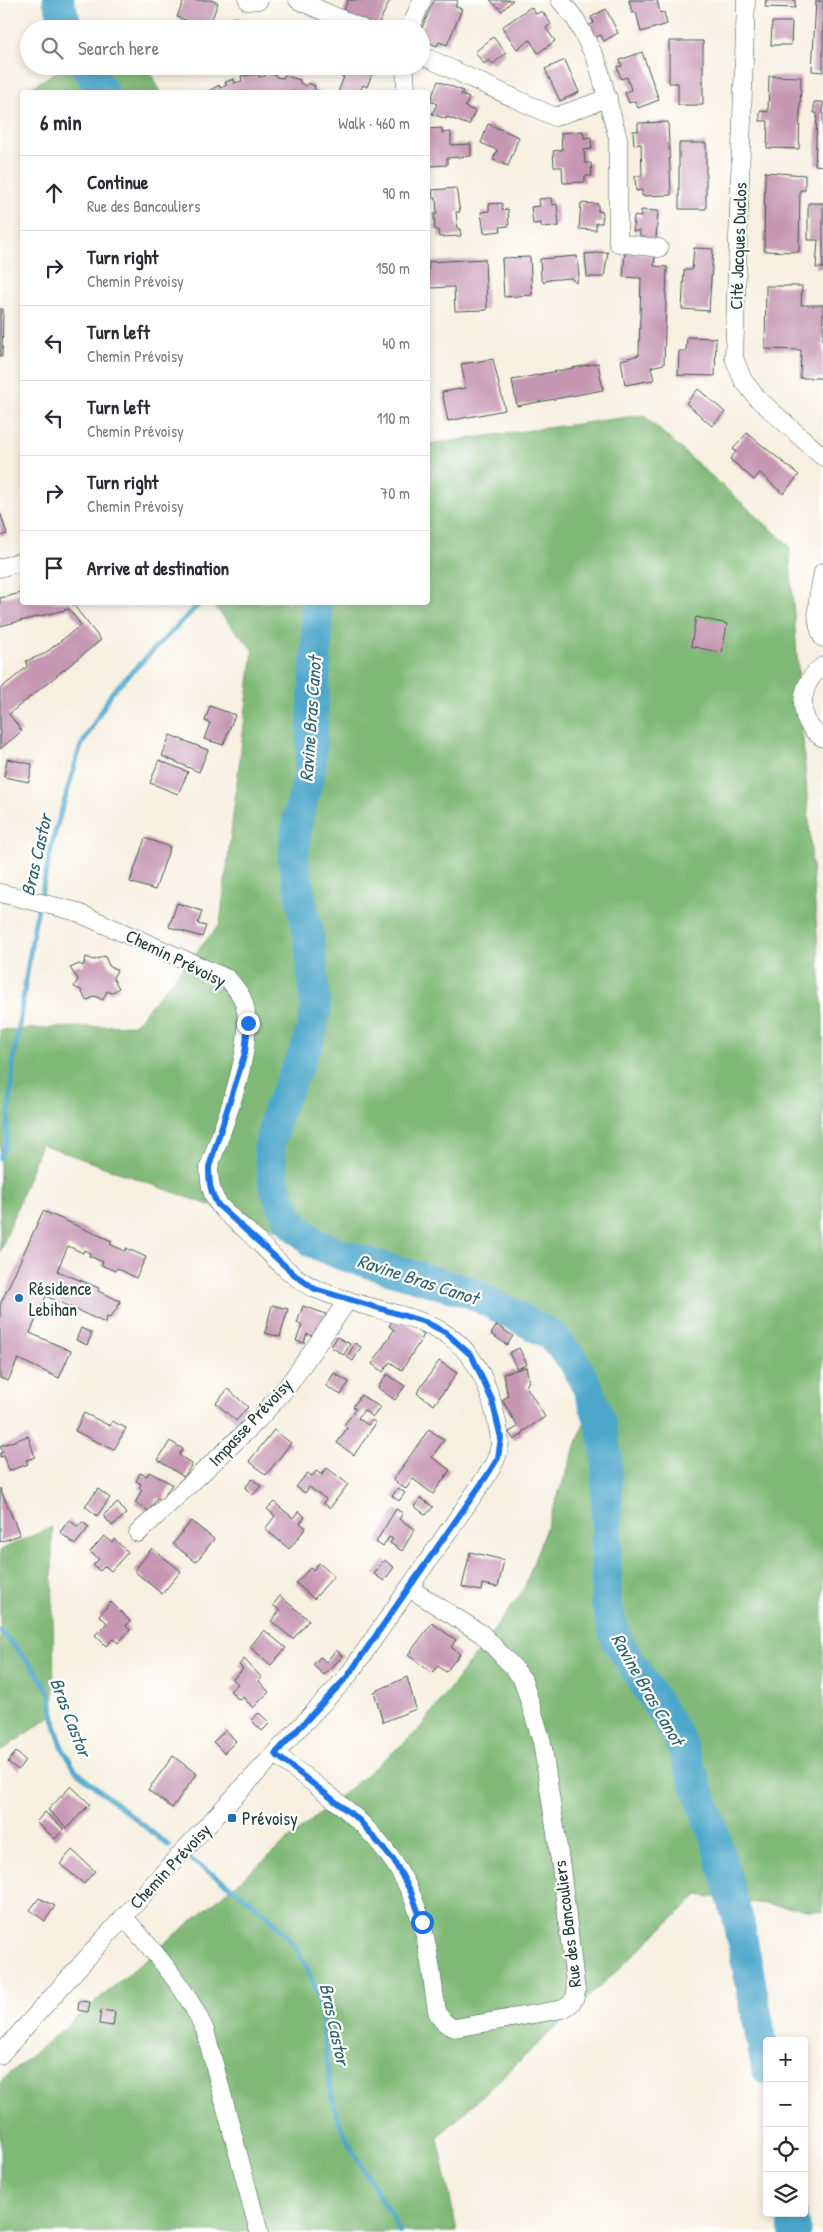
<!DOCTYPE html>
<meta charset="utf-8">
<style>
:root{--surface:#fff;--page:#f7f7f7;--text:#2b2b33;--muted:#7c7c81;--line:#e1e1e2}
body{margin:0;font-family:"Patrick Hand",sans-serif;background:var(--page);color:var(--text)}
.controls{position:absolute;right:15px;bottom:15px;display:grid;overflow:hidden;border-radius:5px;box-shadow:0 2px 8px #0003}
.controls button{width:45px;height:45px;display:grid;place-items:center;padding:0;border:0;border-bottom:1px solid var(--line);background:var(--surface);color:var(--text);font:25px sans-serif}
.stop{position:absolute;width:15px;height:15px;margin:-11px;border:4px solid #1a73e8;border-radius:50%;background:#fff}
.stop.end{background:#1a73e8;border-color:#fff;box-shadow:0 1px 5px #0008}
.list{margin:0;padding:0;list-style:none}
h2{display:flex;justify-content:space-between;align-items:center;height:65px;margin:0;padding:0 20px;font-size:21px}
h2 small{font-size:16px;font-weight:400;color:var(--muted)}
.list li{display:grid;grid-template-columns:32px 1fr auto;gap:15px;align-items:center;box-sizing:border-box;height:75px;padding:0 20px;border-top:1px solid var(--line)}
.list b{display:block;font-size:19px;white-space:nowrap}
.list p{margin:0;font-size:16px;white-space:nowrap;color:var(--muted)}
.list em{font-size:16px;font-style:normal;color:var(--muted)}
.icon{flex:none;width:28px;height:28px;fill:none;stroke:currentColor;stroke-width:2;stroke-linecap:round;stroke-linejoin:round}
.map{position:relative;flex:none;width:823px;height:2232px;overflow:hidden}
.search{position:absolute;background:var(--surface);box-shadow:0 2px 8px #0003;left:20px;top:20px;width:410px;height:55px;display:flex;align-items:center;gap:12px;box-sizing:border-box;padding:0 18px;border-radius:28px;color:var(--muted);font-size:19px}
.panel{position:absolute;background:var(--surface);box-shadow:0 2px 8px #0003;left:20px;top:90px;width:410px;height:515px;border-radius:5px}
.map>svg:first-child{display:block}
.forest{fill:#80b977;stroke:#507b56}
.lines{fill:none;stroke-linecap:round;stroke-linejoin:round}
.stream{stroke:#4da7cb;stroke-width:5}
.river{stroke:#4da7cb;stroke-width:31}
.building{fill:#c697b2}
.street-casing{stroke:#3f584e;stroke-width:19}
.street{stroke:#fff;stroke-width:18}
.route{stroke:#1a73e8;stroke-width:6}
.poi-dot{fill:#1f6fb2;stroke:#fff;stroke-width:2}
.labels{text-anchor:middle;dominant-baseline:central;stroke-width:4.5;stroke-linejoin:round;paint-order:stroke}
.street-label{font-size:18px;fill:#1f3d34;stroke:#fff}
.poi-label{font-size:18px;fill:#1f3d34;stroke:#fff;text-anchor:start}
.water-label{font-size:19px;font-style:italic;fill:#2f6269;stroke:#fff}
</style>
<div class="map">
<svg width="823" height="2232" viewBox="0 0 823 2232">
<rect width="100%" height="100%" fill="#fff"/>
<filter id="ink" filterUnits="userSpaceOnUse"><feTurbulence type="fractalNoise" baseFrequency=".02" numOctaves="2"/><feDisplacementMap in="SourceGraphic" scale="10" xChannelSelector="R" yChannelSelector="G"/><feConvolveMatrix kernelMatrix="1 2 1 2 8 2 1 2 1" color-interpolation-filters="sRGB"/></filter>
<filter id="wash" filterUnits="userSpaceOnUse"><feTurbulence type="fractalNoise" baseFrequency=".0096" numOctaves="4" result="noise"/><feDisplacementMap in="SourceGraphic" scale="20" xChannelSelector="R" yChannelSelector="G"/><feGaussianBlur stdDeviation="1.12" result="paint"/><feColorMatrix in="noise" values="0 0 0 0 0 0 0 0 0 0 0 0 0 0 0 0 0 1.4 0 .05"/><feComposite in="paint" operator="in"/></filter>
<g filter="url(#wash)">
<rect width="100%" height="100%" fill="#f7f0e0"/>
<!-- forest -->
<path class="forest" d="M65 66H147L161 92H36L32 87Z
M643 415 789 545 823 1017V1912L698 1895 438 2137 457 2232H0V2082L418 1731 523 1591 585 1421 559 1356 429 1285 41 1144 0 1252V1030L134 1025 220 924 253 650 211 603 428 602V444Z
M52 1527 54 1714 0 1752V1550Z"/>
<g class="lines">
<!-- stream -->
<path class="stream" d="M0 1158 7 1140 13 1064 34 927 54 836 80 748 112 692 201 602
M0 1630 37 1672 50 1694 55 1725 62 1747 76 1771 169 1846
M190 1859C257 1905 310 1934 323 2022 327 2052 327 2083 336 2112 350 2156 380 2191 400 2232"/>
<!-- river -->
<path class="river" d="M58 0 68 29
M86 66 103 92
M316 602 317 634 310 773 298 817 293 859 309 937 316 1011 308 1043 278 1110 269 1147 274 1185 290 1221 314 1243 342 1255 472 1293 551 1335 573 1360 588 1388 600 1421 607 1458 606 1603 616 1639 678 1736 712 1827 739 1923 767 2069
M791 2213 795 2232"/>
</g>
<g id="blocks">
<!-- building -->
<path class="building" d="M184 0H211L218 3 208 29 177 17Z
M348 0H390L376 29 350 19 343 12Z
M434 0H456L458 1 455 6 462 9 447 45 439 42 437 46 421 39V30Z
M490 0H513L502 11Z
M629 0H657L660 13 664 12 667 24 641 32 636 12 632 13Z
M766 0H795V8L765 7Z
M816 1H823V72L812 71Z
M531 7 536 14 542 11 551 24 546 28 555 41 538 53 530 40 517 49 502 27Z
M606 9 618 33 604 41 601 35 594 38 588 26 594 23 591 17Z
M235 17 263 29H231Z
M772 22H792L791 45H771Z
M493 37 506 53 493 64 489 60 484 64 475 52Z
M669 41H703V105H678V83H669Z
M642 52 659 100 638 108 635 101 629 103 625 92 631 90 627 77 621 79 617 67 622 66 620 60Z
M565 60 579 92 560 101 545 69Z
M284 66H296L293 74 282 70Z
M329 66H375L367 87 363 85 360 92H338L344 77 327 71Z
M266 73 276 75V77L283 78 284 75 300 80V83L306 86 308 83 315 86 314 89 320 92H207L219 85 220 88 227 85 225 82 234 79V83L242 81 241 76 259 74V77L266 76Z
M769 76 801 77 799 149 767 148 768 121H760V111L768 112Z
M438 81 463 91 461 95 469 98 465 107 475 111 469 125 447 117 446 119 432 114 437 104 430 101Z
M814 102H823V166L815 165 817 113H814Z
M668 122 671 195 642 196V190L636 191 635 176H642L641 144 634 145 633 131H638V123Z
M488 124 519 137 508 166 493 160 497 150 481 143Z
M442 128V133L451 132V145L471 144V156L447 158V165L430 166V161H428V129Z
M583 131 584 138 591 137 592 149 584 150 585 163H591L592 176H585V182L563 183 562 167H554L553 151 562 150 561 133Z
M679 143H706V209H679Z
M765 172 805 175V190H800L799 252 764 251Z
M456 188 460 212H456L458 229H460L461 236 439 237 438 230H435L434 214H437L436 198H433L432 190Z
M551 198 552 205 557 204 559 226 541 227V223L533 224 531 207 540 206 539 199Z
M502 203V210L508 209 509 226 500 227 501 231 484 233 481 212 489 211V204Z
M581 203 598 204V211L603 212 602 223H596V230L579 229Z
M808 203H823V268H816L818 240H808Z
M641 210 658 211 656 239 640 238V231H633L634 216 641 217Z
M694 248 713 249 709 311 682 309 684 270H692Z
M608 252 604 277H587L585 254Z
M625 252 655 255 654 266 667 267 664 364 651 367 654 380 625 385 621 360 639 355 641 278 623 277Z
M577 256 579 276 576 283 571 278 547 280 544 283 541 278 540 259Z
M530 257 532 295 504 297 502 258Z
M485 259 487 310 455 311 454 287 429 288 428 262Z
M766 286H802L801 305H823V378H800L801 350 765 349Z
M0 309H3L2 357H0Z
M687 337 716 338 715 376 678 375 679 351H686Z
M493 359 505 410 448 421 442 392 466 388 461 364Z
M598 363 603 390 517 406 512 380Z
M698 389 725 412 712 426 686 403Z
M747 433 799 475 783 494 760 473 754 480 730 459 736 452 733 449Z
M0 512 7 534 0 536Z
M22 593V602H71L101 640 9 714 22 731 0 749V689L27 667 26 661 44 654 81 625 69 609 0 626V598Z
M696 617 727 624 722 653 691 646Z
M210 706 235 715 223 745 204 739 210 723 205 721Z
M170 735 208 750 199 772 162 756Z
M7 759 32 764 29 782 4 777Z
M159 760 188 772 178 794 150 783Z
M145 838 170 847 155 890 130 882Z
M177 903 202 911 198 924 206 926 202 937 169 927Z
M105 956 109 966 117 970 113 978 119 988 111 993 107 991 103 1000 95 996 86 1001 81 990 74 987 78 979 70 968 79 964 83 966 86 957 94 960Z
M43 1211 112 1241 110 1244 125 1251 126 1248 146 1257 136 1278 117 1268 115 1271 101 1265 103 1262 89 1256 90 1253 84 1250 83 1253 68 1246 57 1271 99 1288 98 1291 120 1301 117 1308 110 1318 107 1317 105 1323 46 1296 30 1333 71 1351 59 1378 18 1359 8 1381 0 1378V1305Z
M272 1305 288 1309 280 1337 265 1333Z
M303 1306 326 1314 318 1338 307 1334 304 1343 296 1341 302 1325 297 1323Z
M395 1316 424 1335 402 1370 390 1362 383 1372 372 1364 394 1330 389 1326Z
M497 1325 513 1336 507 1345 491 1334Z
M81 1328 92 1333 87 1345 76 1340Z
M337 1337 350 1344 344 1355 331 1347Z
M355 1343 361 1347 353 1361 347 1357Z
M519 1348 527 1364 517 1369 509 1353Z
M439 1361 457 1373 434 1405 417 1393Z
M526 1367 529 1381 526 1386 545 1417 522 1432 523 1434 514 1440 509 1432 518 1427 502 1400 508 1396 503 1374Z
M334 1373 349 1382 341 1395 326 1386Z
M387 1374 405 1386 395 1400 378 1388Z
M228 1389 248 1407 236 1421 216 1403Z
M361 1395 380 1407 373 1417 364 1410 358 1418 368 1425 372 1420 376 1423 354 1455 337 1443 347 1428 344 1425 356 1409 353 1407Z
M84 1413 110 1426 112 1421 126 1428 114 1450 75 1431Z
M429 1429 444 1440 432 1457 450 1470 433 1494 413 1479 406 1489 393 1480Z
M274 1430 291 1443 266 1475 249 1461Z
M28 1436 35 1457 26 1460 28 1464 9 1471 4 1456 0 1457V1453L3 1452 0 1446Z
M170 1441 183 1449 179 1455 192 1464 184 1477 158 1460Z
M327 1468 348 1484 330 1508 323 1503 326 1499 309 1487 305 1493 296 1487 307 1473 312 1476 316 1471 322 1475Z
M149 1472 172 1484 162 1500 157 1498 149 1511 135 1503 142 1490 139 1488 141 1484 136 1481 140 1473 147 1476Z
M252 1479 261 1486 253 1495 245 1488Z
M0 1488 20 1535 0 1542Z
M398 1488 405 1493 399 1501 392 1496Z
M98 1489 110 1498 97 1516 85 1506Z
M421 1498 433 1507 426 1515 414 1506Z
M274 1502 293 1518 299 1511 305 1517 300 1523 306 1528 289 1549 265 1529 275 1516 267 1509Z
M118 1503 126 1514 112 1526 103 1515Z
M396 1509 403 1513 399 1519 415 1529 402 1551 390 1543 393 1539 389 1537 383 1547 376 1542Z
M69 1520 78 1527 82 1522 89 1527 75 1545 60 1532Z
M191 1521 214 1539 196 1562 173 1544Z
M104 1536 112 1542 114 1539 128 1552 111 1571 105 1566 100 1571 93 1565 99 1559 90 1552Z
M152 1548 181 1571 162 1594 134 1571Z
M470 1552 504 1560 498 1587 482 1584 481 1591 462 1587Z
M384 1560 394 1567 384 1581 374 1574Z
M319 1563 334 1576 314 1599 296 1583 310 1568 313 1570Z
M280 1596 309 1620 293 1639 271 1621 280 1611 273 1605Z
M111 1602 130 1621 126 1626 130 1630 118 1643 113 1639 106 1646 95 1635 107 1623 99 1615Z
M432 1623 456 1640 451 1647 460 1654 446 1672 438 1666 432 1673 408 1655Z
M264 1630 286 1648 271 1665 250 1647Z
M336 1650 343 1656 324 1675 313 1665 320 1657 326 1662Z
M244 1659 262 1678 259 1681 269 1692 253 1708 243 1697 239 1700 230 1691 238 1684 233 1679 243 1669 239 1665Z
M407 1677 416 1709 383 1722 374 1692Z
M259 1713 270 1723 262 1731 251 1720Z
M226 1730 236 1741 224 1753 213 1742Z
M16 1752 25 1760 18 1770 8 1762Z
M173 1756 197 1774 172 1808 148 1790Z
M71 1786 90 1804 67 1828 48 1810Z
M45 1812 64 1829 55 1839 36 1822Z
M72 1850 95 1871 84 1884 60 1864Z
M39 1898 55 1906 45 1921 30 1910Z
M79 2001 90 2002 88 2012 78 2010Z
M101 2010 115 2012 113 2026 99 2024Z"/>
</g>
</g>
<g filter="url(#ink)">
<use href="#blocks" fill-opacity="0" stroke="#3f584e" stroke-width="1"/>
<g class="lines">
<defs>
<path id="street" d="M298 0 363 29
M560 0 576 20 597 61 618 138V243L659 248
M746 0 734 358 743 380 757 398 823 457
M248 1 259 0
M410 29 422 0
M421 55 555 117 608 98
M405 66 406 92
M0 568 22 561
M823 572C819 594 812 617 823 638
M823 666C798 683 795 722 823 738
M0 893 74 911 228 979C233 985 239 992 242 998 260 1037 223 1127 209 1167 209 1203 221 1208 247 1231 268 1250 290 1278 316 1289 396 1324 468 1305 494 1410 502 1442 504 1449 486 1477L347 1677 171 1864 0 2055
M138 1533 256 1422 287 1387 348 1300
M275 1754C339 1803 397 1839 421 1921 430 1950 432 1982 437 2011 441 2020 445 2025 455 2028L563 2009C571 2004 575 2001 576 1991L561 1867 542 1742 523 1680 514 1668 482 1634 409 1588
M124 1917C155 1953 185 1986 205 2030L259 2232"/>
</defs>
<!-- street casing -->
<use href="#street" class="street-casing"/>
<!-- street -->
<use href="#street" class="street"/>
</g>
</g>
<g class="lines" filter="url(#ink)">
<!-- route -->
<path class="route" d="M248 1023 245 1053 209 1167C209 1182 210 1192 218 1205L296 1276 315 1289 425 1322 445 1332 472 1356 492 1400 501 1438 498 1458 486 1477 347 1677 275 1754 359 1820 394 1861 411 1892 422 1922"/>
</g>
<!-- markers -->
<g class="poi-dot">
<circle cx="19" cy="1298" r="5"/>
<rect x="227" y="1813" width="10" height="10" rx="2.5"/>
</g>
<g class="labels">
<!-- street labels -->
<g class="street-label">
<text transform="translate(738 246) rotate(-88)">Cité Jacques Duclos</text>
<text transform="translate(176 958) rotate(26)">Chemin Prévoisy</text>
<text transform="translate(250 1422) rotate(-47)">Impasse Prévoisy</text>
<text transform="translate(170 1866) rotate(-47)">Chemin Prévoisy</text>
<text transform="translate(567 1924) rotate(-97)">Rue des Bancouliers</text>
</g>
<!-- poi labels -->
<g class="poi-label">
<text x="29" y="1288">Résidence<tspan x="29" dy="21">Lebihan</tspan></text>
<text x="242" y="1818">Prévoisy</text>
</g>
<!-- water labels -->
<g class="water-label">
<text transform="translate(310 719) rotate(-86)">Ravine Bras Canot</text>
<text transform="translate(36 855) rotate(-77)">Bras Castor</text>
<text transform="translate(418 1279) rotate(18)">Ravine Bras Canot</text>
<text transform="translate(648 1689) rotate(60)">Ravine Bras Canot</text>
<text transform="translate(71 1717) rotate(69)">Bras Castor</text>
<text transform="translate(335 2024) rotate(78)">Bras Castor</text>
</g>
</g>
</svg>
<div class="controls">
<button>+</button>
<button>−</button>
<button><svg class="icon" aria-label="locate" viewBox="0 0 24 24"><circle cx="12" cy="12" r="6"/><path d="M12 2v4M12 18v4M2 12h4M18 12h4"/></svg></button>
<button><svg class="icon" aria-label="layers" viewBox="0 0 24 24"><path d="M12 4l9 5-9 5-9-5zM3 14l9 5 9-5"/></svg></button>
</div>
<div class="stop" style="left:422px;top:1922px"></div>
<div class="stop end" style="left:248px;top:1023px"></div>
<div class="search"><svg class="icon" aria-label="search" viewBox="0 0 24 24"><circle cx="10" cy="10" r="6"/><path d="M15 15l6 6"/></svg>Search here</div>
<section class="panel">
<h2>6 min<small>Walk · 460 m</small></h2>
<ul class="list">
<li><svg class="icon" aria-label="ahead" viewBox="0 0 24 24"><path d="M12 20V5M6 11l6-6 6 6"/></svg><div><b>Continue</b><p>Rue des Bancouliers</p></div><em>90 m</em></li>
<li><svg class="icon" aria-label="right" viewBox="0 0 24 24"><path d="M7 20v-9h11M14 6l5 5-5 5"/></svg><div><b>Turn right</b><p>Chemin Prévoisy</p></div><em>150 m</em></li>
<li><svg class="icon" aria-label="left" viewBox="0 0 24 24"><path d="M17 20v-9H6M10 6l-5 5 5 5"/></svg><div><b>Turn left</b><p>Chemin Prévoisy</p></div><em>40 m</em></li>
<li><svg class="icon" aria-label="left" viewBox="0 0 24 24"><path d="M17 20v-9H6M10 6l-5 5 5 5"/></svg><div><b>Turn left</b><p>Chemin Prévoisy</p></div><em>110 m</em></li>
<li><svg class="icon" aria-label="right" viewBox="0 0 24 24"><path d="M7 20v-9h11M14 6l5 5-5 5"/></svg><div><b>Turn right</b><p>Chemin Prévoisy</p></div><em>70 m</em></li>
<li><svg class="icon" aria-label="arrive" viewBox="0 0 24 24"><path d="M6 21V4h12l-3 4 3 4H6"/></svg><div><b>Arrive at destination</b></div></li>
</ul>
</section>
</div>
